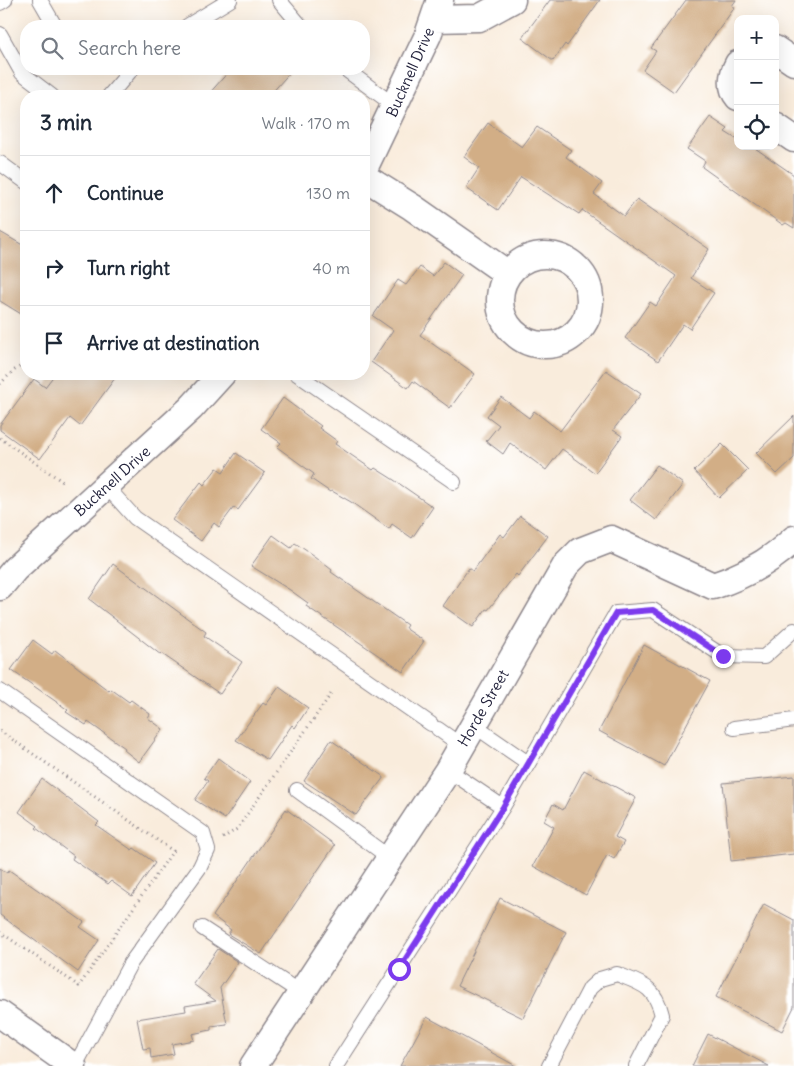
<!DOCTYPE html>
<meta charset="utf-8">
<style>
:root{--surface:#fff;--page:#f2f2f3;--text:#1f2937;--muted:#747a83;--line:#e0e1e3}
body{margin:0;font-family:Delius,sans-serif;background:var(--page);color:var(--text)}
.controls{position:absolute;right:15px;top:15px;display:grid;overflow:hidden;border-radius:10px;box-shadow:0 5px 20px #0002}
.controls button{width:45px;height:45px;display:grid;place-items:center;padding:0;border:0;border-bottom:1px solid var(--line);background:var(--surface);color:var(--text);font:25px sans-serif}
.stop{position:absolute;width:15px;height:15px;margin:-11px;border:4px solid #7c3aed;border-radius:50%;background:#fff}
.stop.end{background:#7c3aed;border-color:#fff;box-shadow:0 1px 5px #0008}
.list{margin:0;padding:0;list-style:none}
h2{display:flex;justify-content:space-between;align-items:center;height:65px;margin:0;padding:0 20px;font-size:21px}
h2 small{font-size:16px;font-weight:400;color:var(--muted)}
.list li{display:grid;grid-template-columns:32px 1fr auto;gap:15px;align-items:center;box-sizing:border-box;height:75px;padding:0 20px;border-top:1px solid var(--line)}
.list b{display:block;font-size:19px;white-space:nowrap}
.list em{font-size:16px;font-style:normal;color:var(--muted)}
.icon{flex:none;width:28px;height:28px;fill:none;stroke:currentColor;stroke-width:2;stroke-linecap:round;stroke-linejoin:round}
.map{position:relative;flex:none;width:794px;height:1066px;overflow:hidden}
.search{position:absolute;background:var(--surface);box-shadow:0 5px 20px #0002;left:20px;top:20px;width:350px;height:55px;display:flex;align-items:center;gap:12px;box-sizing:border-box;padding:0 18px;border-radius:20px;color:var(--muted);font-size:19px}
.panel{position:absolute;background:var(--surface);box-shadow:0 5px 20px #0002;left:20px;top:90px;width:350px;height:290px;border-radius:20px}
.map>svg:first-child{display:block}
.building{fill:#d2ae86}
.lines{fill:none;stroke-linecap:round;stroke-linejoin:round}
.lane-casing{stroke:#8e878c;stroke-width:16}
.street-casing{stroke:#8e878c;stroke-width:29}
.path{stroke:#8e878c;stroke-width:3;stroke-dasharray:1 4;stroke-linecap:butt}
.lane{stroke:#fff;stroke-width:14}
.street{stroke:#fff;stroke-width:26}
.route{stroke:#7c3aed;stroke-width:6}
.labels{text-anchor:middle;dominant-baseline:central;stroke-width:5;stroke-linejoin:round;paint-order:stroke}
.street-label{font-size:15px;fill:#22223b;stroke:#fff}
</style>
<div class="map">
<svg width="794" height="1066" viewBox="0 0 794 1066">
<rect width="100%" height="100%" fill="#fff"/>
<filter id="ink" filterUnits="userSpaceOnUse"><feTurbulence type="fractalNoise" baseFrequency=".02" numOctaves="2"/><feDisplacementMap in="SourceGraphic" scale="10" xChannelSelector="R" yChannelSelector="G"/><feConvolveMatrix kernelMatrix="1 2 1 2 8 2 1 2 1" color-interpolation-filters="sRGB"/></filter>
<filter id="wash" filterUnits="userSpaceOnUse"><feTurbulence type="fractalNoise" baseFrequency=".0096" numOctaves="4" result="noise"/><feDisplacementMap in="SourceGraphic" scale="20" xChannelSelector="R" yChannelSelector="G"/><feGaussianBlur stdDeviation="1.12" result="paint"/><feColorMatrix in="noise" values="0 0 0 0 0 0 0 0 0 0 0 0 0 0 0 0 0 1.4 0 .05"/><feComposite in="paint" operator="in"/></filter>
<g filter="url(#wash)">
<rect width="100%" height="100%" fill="#f9ecdc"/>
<g id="blocks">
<!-- building -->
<path class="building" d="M550 0H600L567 46 565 44 553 61 522 38Z
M686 0H736L732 6 735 7 674 92 643 70 656 51 651 48Z
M231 69H293L269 96H207Z
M710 117 728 129 725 132 738 140V146H752L794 175V228L786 223 783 225 702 167 705 161 687 149Z
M488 123 522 147 537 127 571 150 566 157 602 183 594 194 624 216 637 199 709 249 691 278 714 293 690 329 683 324 658 361 625 338 650 302 656 306 676 276 582 210 579 214 521 177 498 210 466 188 479 168 464 157Z
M0 232 26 247V317L0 301Z
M444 262 462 275 420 335 475 374 450 408 413 381 408 388 371 362 393 330 373 316 398 280 406 285 420 267 433 276Z
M606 370 641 394 613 430 622 436 595 473 562 449 546 470 510 443 503 454 486 441 499 425 487 416 501 397 529 418 534 411 560 431Z
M55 374H118L80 426 70 418 40 459 0 430V425L34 379 45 387Z
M283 398 321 426 319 428 337 441 335 444 373 470 375 468 394 480 433 507 412 538 392 524 389 529 351 502 332 491 330 492 311 479 314 474 277 447 281 443 261 429Z
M794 416V458L777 474 756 453Z
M722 444 748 470 719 498 694 471Z
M236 453 265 473 238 510 234 507 219 527 214 523 201 541 172 520 201 482 204 485 217 468 223 472Z
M657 465 683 484 656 520 630 500Z
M520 516 548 536 518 576 516 574 488 610 486 609 473 627 443 606 469 568 473 571 500 534 504 537Z
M273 535 291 548 295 543 314 556 332 570 331 572 407 625 405 628 424 641 403 672 306 606 308 603 290 590 251 566Z
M113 564 206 632 204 636 242 662 220 694 162 654 161 655 89 599Z
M33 640 52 654 55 650 109 691 111 689 129 702 131 700 150 714 148 718 163 729 139 762 124 750 125 748 88 722 86 725 66 712 68 710 11 670Z
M644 645 710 681 664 766 599 731Z
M279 687 308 708 295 728 292 725 268 760 236 740 263 703 266 705Z
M331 740 384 777 356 815 304 781Z
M218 758 250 782 225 819 195 800 208 781 204 778Z
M584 770 636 798 615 837 624 842 614 859 607 855 586 895 533 866 554 827 544 821 553 804 563 810Z
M794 776V854L731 861 723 783Z
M42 779 99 822 96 825 132 850 134 848 155 863 132 896 111 881 108 884 72 859 74 856 36 828 38 826 19 812Z
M286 809 335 845 261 954 228 934 231 930 213 916Z
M0 868 7 873 9 870 84 922 80 927 99 940 78 972 0 915Z
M500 898 566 932 523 1018 457 986Z
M764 904 794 920V1007L782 1031 716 997Z
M218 949 238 962 220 988 227 1024 211 1026V1030L192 1034 194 1040 172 1044 174 1054 151 1058 150 1048 143 1049 137 1019 186 1011 185 1006 216 1001 193 984Z
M427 1017 516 1066H400Z
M708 1034 769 1066H692Z"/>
</g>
</g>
<g filter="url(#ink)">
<use href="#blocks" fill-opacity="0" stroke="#8e878c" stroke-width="1"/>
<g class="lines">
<defs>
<path id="lane" d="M40 0 55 26
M279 0 301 26
M0 3 5 0
M187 26 230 0
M0 34 22 73 52 96
M345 69 395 106
M109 96 132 69
M0 163 26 182
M297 374 454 482
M106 486 135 518 431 724
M0 691 203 833 208 850 200 867 130 964 75 1066
M473 725 528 763
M734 728 794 720
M438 729 462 746
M448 770 503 807
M297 790 390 858
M202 928 301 993
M336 1066 503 807 616 613 653 610 723 656 764 657 794 630
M549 1066 590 988 600 979 617 974C642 984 655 986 662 1015L636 1066"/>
<path id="street" d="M434 19 479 18 512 0
M775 49 794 62
M738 64C732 75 730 87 738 97
M775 126 794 139
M364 169 428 35 440 0
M364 177 412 207 508 274
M500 300a45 45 0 1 1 90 0a45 45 0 1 1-90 0Z
M0 587 15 569 191 408 222 374
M0 1014 73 1066
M253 1066 448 770 566 565 580 551 611 539 713 586C744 576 770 562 794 539"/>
</defs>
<!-- lane casing -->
<use href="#lane" class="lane-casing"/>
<!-- street casing -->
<use href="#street" class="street-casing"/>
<!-- path -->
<path class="path" d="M218 69 226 75
M0 384 13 371 26 363
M0 438 63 482
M0 731 173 851 79 986 0 932
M223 838 237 829 331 694"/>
<!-- lane -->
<use href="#lane" class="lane"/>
<!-- street -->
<use href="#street" class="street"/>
</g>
</g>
<g class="lines" filter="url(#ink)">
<!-- route -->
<path class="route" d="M399 969 503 807 616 613 653 610 723 656"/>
</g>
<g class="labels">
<!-- street labels -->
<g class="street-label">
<text transform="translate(410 72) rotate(-66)">Bucknell Drive</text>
<text transform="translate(112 481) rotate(-42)">Bucknell Drive</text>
<text transform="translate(483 708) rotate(-60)">Horde Street</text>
</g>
</g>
</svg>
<div class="controls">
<button>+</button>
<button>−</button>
<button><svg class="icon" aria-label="locate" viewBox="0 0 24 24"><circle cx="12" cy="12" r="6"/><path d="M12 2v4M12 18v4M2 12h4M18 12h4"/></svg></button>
</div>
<div class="stop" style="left:399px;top:969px"></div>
<div class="stop end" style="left:723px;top:656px"></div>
<div class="search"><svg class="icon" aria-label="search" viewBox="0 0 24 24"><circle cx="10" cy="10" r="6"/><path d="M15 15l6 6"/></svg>Search here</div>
<section class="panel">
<h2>3 min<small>Walk · 170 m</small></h2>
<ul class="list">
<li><svg class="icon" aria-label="ahead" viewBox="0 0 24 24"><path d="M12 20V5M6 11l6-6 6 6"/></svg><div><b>Continue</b></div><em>130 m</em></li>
<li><svg class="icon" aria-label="right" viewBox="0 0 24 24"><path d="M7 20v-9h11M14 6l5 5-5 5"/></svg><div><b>Turn right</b></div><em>40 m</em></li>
<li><svg class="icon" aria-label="arrive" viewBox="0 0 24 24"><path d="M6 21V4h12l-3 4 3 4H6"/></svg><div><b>Arrive at destination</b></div></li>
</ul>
</section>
</div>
